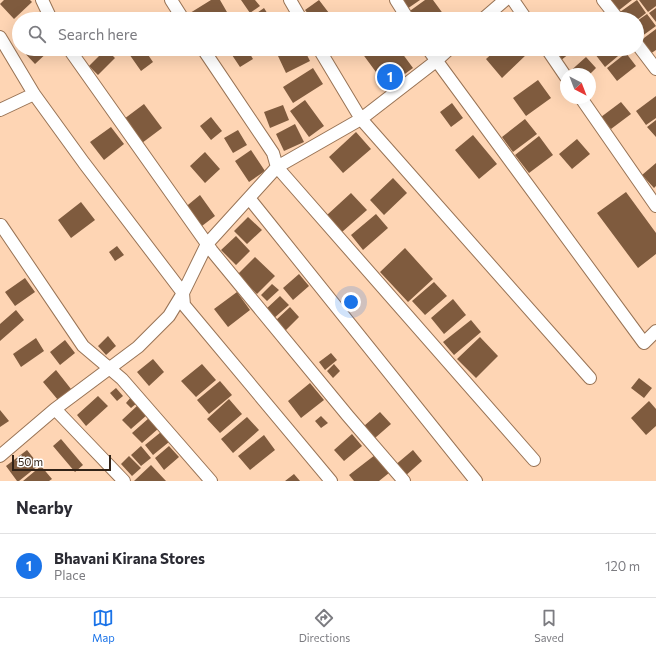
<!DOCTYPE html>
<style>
:root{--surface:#fff;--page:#f2f2f3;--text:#2b2b33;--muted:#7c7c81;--line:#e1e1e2;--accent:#1a73e8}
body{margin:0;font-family:Commissioner,sans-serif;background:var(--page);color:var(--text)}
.compass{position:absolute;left:560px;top:68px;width:36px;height:36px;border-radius:50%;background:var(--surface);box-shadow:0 4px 16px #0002;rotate:138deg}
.scale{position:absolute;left:12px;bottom:10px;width:99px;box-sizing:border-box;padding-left:4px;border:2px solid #322317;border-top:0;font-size:11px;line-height:14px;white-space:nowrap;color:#322317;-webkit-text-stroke:3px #fff;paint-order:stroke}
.you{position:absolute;left:351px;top:302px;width:14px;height:14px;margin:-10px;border:3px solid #fff;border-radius:50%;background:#1a73e8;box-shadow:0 0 0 6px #1a73e833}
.badge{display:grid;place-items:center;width:26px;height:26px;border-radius:50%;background:var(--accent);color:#fff;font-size:13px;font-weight:700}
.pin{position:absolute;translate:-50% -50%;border:2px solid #fff;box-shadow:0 1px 4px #0006}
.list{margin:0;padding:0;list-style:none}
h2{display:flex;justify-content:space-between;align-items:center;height:52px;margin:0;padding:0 16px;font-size:17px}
h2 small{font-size:13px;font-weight:400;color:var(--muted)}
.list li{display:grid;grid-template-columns:26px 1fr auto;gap:12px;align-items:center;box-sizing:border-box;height:64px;padding:0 16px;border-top:1px solid var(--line)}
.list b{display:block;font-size:15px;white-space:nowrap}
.list p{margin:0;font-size:13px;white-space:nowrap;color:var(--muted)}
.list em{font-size:13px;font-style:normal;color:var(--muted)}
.icon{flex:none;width:22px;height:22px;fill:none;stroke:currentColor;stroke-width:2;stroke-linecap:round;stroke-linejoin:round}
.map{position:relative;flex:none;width:656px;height:481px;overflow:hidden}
.search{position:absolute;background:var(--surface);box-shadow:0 4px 16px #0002;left:12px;right:12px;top:12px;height:44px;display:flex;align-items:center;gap:10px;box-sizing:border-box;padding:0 14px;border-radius:22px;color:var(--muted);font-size:15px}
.sheet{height:116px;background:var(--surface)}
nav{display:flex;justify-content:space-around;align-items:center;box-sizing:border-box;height:56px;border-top:1px solid var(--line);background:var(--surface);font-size:11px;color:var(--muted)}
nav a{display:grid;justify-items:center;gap:2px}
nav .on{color:var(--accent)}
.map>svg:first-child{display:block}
.building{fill:#7f5b3e}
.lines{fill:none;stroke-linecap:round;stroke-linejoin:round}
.street-casing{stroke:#987355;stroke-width:14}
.street{stroke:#fff;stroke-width:12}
</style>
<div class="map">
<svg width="656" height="481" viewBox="0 0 656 481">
<rect width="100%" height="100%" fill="#fed5b4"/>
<!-- building -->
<path class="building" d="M4 0H30L32 2 14 19 0 4Z
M211 0H220L231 19H193L190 13Z
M241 0H255L260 6 250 13Z
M319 0 332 17 328 19H312L305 10Z
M397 0H420L404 11Z
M425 0H433L444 15 439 19H411L407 13Z
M609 0H632L618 11Z
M637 0 646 13 637 20V19H626L620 12Z
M639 0H656V6L648 12Z
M264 8 271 19H248Z
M656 8V22L649 13Z
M647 14 656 26 638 39 637 21Z
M656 29V50L650 54 640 41Z
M21 49H51L35 64Z
M106 49 115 58 98 75 89 66Z
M130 49H144L153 62 141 71 127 51Z
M236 49H247L253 59 240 67 230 52Z
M292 49H304L310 61 286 73 278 56Z
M326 49H341L331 56Z
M359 49H399L413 68 387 87Z
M497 49H522L527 54 502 78 486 59Z
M551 49H575L560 61Z
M602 49H622L624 51 605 67 595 54Z
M626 53 636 66 617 81 607 68Z
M586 57 596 68 590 74H567Z
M313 68 323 84 293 103 283 87Z
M538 80 551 98 526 116 513 98Z
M656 96V118L646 125 636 111Z
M305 100 324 126 309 137 290 111Z
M621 102 631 114 611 129 601 117Z
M452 103 463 118 451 127 440 112Z
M144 104 162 128 142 143 124 119Z
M283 105 289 120 270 128 264 112Z
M211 117 222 131 211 140 200 126Z
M525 119 537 134 513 152 502 137Z
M656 120V137L647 127Z
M295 124 304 142 284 151 276 134Z
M111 127 124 144 104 160 90 142Z
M238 130 247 145 233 153 224 138Z
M356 132 371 149 343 173 329 157Z
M473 135 497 164 479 179 455 150Z
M539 136 553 155 529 173 515 155Z
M577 139 590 154 572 169 559 154Z
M251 150 265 171 249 182 235 161Z
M205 152 220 169 205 183 190 166Z
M656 163V186L654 188 642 175Z
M393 178 407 193 384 215 370 200Z
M626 192 656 233V254L638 268 597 213Z
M351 193 367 210 342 232 327 215Z
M200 195 215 216 198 229 183 209Z
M81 202 95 220 71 238 58 220Z
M376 214 388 228 363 250 351 235Z
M248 217 262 230 247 244 234 231Z
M236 236 250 251 236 265 221 250Z
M117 246 124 255 115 261 109 252Z
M405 248 433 279 408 302 380 272Z
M255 257 275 276 257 294 237 275Z
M299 274 309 286 293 300 283 288Z
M25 278 35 292 15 306 5 292Z
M434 282 447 296 425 315 412 301Z
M272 284 279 290 267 301 261 295Z
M237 292 250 310 228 327 214 309Z
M280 296 289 305 273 319 265 310Z
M453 299 466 315 444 334 431 318Z
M290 307 299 317 285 331 275 321Z
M16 310 24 320 0 341V324Z
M471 320 481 332 454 355 443 342Z
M108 336 116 346 106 355 98 346Z
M480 337 498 356 476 378 457 359Z
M36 338 44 351 21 367 13 354Z
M65 340 75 353 60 365 50 352Z
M331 353 337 360 325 370 319 362Z
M153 359 164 372 149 386 137 372Z
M202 364 216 380 196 397 181 381Z
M334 364 340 371 333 378 327 371Z
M56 370 71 389 58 400 43 382Z
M639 378 652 388 644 398 631 388Z
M220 381 232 395 209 414 197 400Z
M310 383 324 400 301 418 288 401Z
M116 388 123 396 117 401 110 393Z
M98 396 108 406 86 426 77 415Z
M131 397 137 403 131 408 126 403Z
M229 399 242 414 220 433 207 419Z
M649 401 656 409V426L646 435 631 418Z
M138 405 147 415 131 429 122 420Z
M0 410 9 421 0 427Z
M380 412 391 424 375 438 364 426Z
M321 416 328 423 321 428 315 421Z
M247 417 259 430 233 453 221 439Z
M149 418 159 428 142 443 132 433Z
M161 432 169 442 153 455 145 445Z
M352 434 362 446 344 461 334 450Z
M264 435 275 450 250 470 238 456Z
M61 439 83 465 75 472 53 446Z
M141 446 151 458 141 466 131 455Z
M169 446 179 457 164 470 155 458Z
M27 450 39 465 19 481H17L6 466Z
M413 450 422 461 404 477 394 466Z
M375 455 389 473 379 481H354L349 475Z
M129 456 141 468 132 476 121 464Z
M151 465 166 481H134Z
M41 466 52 479 49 481H23Z
M294 474 300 481H285Z"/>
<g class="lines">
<defs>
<path id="street" d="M42 0 51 19
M171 0 183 19
M290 0 301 19
M396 0 408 19
M513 0 526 19
M603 0 618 19
M483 19 505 0
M0 37 34 94 84 163 183 293 184 305 331 481
M637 44 656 69
M69 49 212 251 348 416 404 481
M203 49 273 153 277 167 534 460
M319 49 361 119 590 378
M428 49 644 343 656 331
M547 49 566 77
M581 98 656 206
M0 110 34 94
M249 198 476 481
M1 225 83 346 122 379 211 481
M55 409 124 481
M0 456 55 409 138 347 169 316 183 293 207 244 277 167 361 119 436 61 449 49"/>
</defs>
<!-- street casing -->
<use href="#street" class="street-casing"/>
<!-- street -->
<use href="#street" class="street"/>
</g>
</svg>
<svg class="compass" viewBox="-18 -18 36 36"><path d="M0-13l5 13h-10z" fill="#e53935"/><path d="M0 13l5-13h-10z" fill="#7c7c81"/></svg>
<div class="scale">50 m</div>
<div class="you"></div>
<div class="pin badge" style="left:390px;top:77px">1</div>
<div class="search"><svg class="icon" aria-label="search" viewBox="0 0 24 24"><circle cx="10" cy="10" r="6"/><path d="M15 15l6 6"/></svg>Search here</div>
</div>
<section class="sheet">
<h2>Nearby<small></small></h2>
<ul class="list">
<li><span class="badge">1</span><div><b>Bhavani Kirana Stores</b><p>Place</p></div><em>120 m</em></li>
</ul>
</section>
<nav>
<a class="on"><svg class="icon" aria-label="map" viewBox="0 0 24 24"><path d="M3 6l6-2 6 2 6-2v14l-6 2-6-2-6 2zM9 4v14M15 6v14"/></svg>Map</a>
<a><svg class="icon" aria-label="directions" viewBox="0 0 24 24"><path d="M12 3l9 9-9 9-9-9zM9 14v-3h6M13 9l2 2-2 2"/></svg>Directions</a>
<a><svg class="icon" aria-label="saved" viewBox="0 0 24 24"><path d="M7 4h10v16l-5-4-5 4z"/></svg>Saved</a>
</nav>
